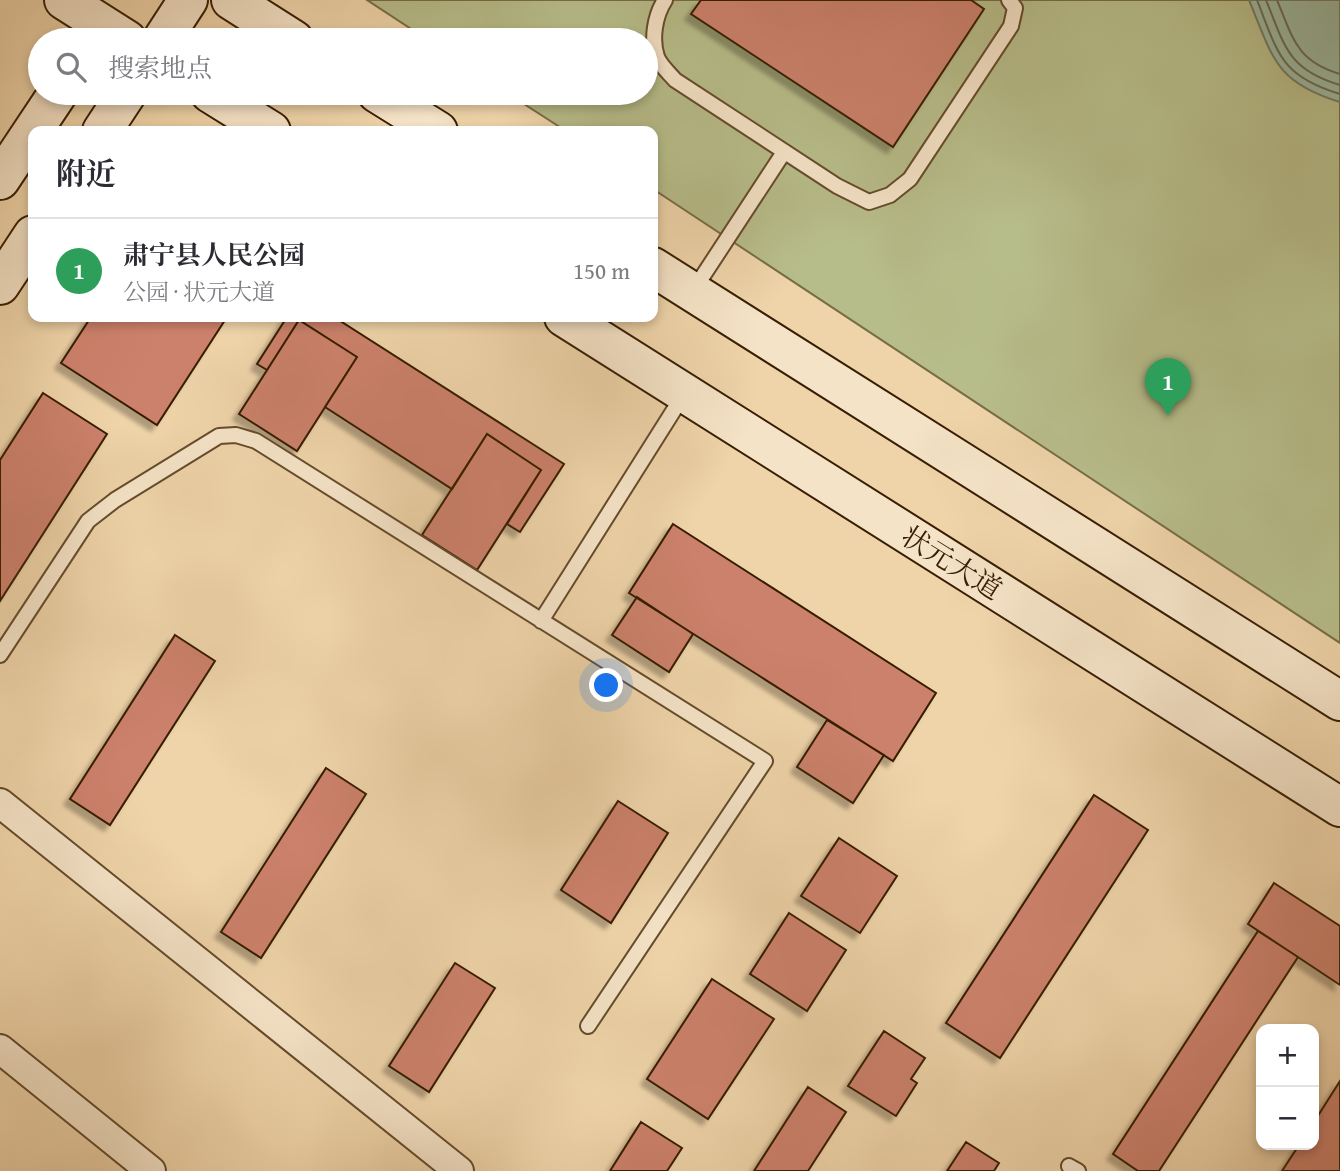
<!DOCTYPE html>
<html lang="zh">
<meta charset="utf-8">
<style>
:root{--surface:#fff;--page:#f2f2f3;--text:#2b2b33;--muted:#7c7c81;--line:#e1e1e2;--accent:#2563eb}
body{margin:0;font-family:"Gentium Book Plus","Noto Serif SC",serif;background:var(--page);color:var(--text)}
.controls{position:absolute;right:21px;bottom:21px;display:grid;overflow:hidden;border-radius:14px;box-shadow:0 4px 10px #0003}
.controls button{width:63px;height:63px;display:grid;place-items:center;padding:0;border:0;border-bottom:2px solid var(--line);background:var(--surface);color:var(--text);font:35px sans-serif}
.you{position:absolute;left:607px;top:686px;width:24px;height:24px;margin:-18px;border:5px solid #fff;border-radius:50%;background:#1a73e8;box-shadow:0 0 0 10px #1a73e833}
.badge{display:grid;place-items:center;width:46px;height:46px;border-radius:50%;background:var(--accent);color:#fff;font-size:23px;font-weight:700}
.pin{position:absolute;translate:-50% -58px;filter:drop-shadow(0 2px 4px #0008)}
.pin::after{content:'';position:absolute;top:37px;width:24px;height:21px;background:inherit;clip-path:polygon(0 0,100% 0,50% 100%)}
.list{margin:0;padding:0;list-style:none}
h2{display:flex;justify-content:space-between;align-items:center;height:91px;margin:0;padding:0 28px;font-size:30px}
h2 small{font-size:23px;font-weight:400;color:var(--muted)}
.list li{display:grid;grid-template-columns:46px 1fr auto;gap:21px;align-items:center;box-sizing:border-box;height:105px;padding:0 28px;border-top:2px solid var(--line)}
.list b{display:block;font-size:26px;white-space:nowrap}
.list p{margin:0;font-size:23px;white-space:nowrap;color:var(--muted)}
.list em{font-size:23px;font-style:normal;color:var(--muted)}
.icon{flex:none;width:38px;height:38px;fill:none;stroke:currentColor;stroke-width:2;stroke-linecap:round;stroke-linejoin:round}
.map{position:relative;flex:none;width:1340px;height:1171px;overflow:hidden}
.search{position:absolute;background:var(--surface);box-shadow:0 4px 10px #0003;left:28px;top:28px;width:630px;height:77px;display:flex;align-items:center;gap:18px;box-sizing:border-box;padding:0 24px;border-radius:38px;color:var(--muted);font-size:26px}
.panel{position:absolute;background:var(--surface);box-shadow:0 4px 10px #0003;left:28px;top:126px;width:630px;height:196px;border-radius:14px}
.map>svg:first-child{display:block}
.green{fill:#b7bd8a;stroke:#776d46;stroke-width:2}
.water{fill:#9bb9a2;stroke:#737b62;stroke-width:2}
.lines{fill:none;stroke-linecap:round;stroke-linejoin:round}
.shore{stroke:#696b52;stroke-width:2}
.building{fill:#cc816c;stroke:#371d02;stroke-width:2;filter:url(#shadow)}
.lane-casing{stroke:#654b2c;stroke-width:18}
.street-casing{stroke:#654b2c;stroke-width:32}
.secondary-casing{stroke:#371d02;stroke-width:42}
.lane{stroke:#f5e3c7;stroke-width:14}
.street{stroke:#f5e3c7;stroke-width:28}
.secondary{stroke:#f5e3c7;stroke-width:38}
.labels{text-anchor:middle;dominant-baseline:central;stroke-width:7;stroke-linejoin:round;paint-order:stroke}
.street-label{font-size:28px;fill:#371d02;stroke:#f5e3c7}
</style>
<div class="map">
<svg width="1340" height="1171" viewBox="0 0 1340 1171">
<defs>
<filter id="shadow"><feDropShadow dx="-6" dy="6" stdDeviation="2" flood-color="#0004"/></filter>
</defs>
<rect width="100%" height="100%" fill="#efd4a9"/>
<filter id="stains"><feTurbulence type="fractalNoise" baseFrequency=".00286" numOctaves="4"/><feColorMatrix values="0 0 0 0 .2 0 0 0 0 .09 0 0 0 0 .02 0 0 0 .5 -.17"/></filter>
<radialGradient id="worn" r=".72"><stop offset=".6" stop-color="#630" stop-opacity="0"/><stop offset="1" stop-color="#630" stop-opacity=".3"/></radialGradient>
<!-- green -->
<path class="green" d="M367 0H1340V643L653 189V131H566L507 93H646V40H428Z"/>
<!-- water -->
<path class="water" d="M1249 0H1340V102C1275 82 1273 58 1249 0Z"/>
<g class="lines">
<!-- shore -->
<path class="shore" d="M1257 0C1278 53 1280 76 1340 94
M1266 0C1285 46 1287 69 1340 85
M1277 0C1293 38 1296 61 1340 74"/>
</g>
<!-- building -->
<path class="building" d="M701 0H971L984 9 893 147 691 14Z
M91 317H227L157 425 61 363Z
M287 317H334L564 464 520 532 507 524 541 470 487 434 452 489 325 407 357 357 299 320 267 370 257 364Z
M299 320 357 357 297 451 239 414Z
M43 393 107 434 0 601V460Z
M487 434 541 470 477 570 422 535Z
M673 524 936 693 893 761 629 593Z
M637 597 693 634 669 672 612 635Z
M175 635 215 661 110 825 70 799Z
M827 720 884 755 853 803 797 767Z
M326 768 366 794 261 958 221 932Z
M1094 795 1148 830 1000 1058 946 1023Z
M618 801 668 833 611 923 561 890Z
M839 838 897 876 860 933 801 896Z
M1274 883 1340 926V985L1248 924Z
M789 913 846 950 807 1011 750 974Z
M1258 931 1298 957 1159 1171H1138L1113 1154Z
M455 963 495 988 429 1092 389 1066Z
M712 979 774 1019 708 1119 647 1079Z
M884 1031 925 1058 911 1079 917 1083 896 1116 848 1086Z
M1340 1081V1171H1282L1299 1145H1314V1122Z
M808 1087 846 1112 808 1171H754Z
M641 1122 682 1148 667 1171H610Z
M966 1142 999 1163 994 1171H947Z"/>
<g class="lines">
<defs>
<path id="lane" d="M665 0C655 15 651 39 657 57 660 65 669 73 675 80L837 186 869 202 890 195 910 179 1011 26 1015 8 1009 0
M693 291 784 152
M541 621 684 394
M0 655 88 521 115 500 219 436 236 435 256 441 765 761 588 1026
M1069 1166 1078 1171"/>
<path id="street" d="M0 803 459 1171
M0 1049 151 1171"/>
<path id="secondary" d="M64 0 127 40
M231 0 294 40
M162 40 188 0
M210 93 271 131
M377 93 438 131
M102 131 127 93
M0 180 58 93
M653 267 1340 701
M0 285 33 235
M564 317 1340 807"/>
</defs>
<!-- lane casing -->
<use href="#lane" class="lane-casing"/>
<!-- street casing -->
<use href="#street" class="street-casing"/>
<!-- secondary casing -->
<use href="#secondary" class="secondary-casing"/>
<!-- lane -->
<use href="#lane" class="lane"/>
<!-- street -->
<use href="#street" class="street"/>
<!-- secondary -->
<use href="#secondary" class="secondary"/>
</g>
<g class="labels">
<!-- street labels -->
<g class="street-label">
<text transform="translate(952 562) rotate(32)">状元大道</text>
</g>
</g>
<rect width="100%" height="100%" filter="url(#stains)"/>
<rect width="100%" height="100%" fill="url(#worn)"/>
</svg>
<div class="controls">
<button>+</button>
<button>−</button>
</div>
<div class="you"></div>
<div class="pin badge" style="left:1168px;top:416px;background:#2e9e5b">1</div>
<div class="search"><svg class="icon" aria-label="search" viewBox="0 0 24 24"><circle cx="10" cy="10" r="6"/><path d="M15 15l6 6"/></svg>搜索地点</div>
<section class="panel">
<h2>附近<small></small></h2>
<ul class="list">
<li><span class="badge" style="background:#2e9e5b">1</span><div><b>肃宁县人民公园</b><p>公园 · 状元大道</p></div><em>150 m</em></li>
</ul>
</section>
</div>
